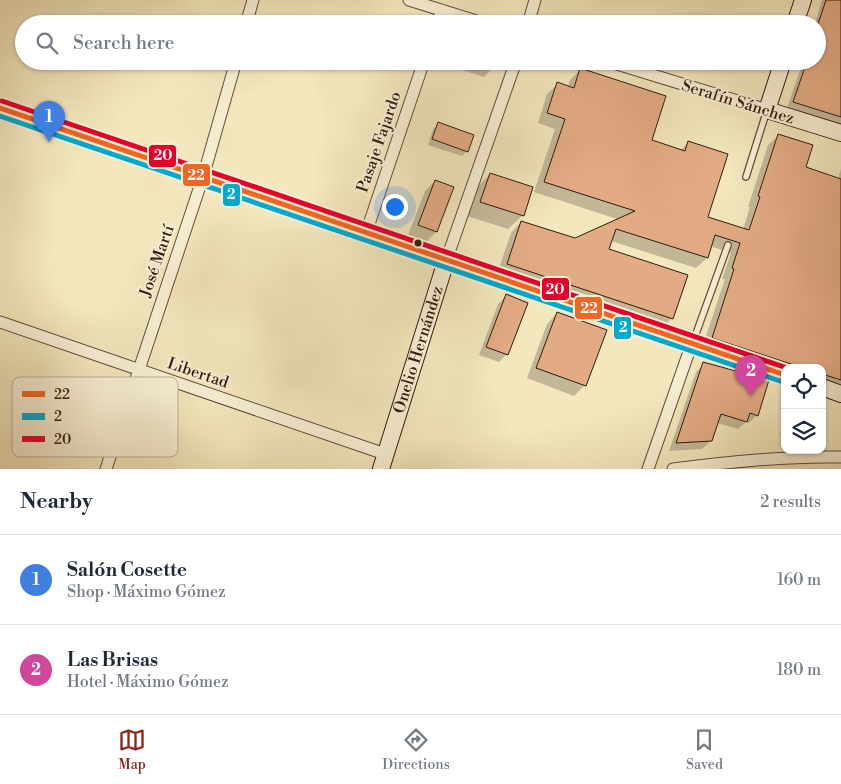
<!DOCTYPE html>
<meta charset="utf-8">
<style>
:root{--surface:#fff;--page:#f6f6f7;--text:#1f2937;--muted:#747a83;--line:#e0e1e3;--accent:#8f2418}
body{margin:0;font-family:"Libre Bodoni",serif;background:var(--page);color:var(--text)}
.controls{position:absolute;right:15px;bottom:15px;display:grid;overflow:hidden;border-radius:10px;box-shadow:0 1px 4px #0004}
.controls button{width:45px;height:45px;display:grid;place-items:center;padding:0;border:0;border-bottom:1px solid var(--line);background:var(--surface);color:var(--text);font:25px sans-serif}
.you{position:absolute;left:394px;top:206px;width:18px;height:18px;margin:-12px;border:4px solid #fff;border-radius:50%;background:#1a73e8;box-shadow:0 0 0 8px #1a73e833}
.badge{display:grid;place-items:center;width:32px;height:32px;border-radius:50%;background:var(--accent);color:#fff;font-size:16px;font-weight:700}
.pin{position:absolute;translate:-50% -41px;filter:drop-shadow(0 1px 2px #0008)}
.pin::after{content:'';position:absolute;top:26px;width:18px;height:15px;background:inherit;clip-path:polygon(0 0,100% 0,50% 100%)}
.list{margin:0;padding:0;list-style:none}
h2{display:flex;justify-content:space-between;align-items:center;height:65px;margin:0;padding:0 20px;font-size:21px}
h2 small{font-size:16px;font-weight:400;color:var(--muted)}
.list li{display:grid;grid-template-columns:32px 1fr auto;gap:15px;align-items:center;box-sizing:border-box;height:90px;padding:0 20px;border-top:1px solid var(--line)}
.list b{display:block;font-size:19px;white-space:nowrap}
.list p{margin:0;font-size:16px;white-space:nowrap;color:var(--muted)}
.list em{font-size:16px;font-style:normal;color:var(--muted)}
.icon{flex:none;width:28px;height:28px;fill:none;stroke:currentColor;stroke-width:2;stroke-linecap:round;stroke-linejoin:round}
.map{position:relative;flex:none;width:841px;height:469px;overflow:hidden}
.search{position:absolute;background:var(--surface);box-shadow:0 1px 4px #0004;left:15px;right:15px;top:15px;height:55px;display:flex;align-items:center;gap:12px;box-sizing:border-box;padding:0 18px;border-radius:28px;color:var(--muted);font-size:19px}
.sheet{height:245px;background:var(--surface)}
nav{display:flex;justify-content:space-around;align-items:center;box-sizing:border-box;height:70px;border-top:1px solid var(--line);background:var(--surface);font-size:14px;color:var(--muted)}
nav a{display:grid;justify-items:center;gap:2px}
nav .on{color:var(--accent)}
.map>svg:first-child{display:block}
.shadow{fill:#0003}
.building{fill:#e3ab84;stroke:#321910}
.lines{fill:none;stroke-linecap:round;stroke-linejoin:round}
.lane-casing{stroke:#624c3b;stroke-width:8}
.street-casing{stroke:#624c3b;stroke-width:13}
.secondary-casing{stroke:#321910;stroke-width:18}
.lane{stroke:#f7efd4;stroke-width:5.5}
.street{stroke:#f7efd4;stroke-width:11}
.secondary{stroke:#f7efd4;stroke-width:16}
.bus-1-casing{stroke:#f7efd4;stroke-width:9}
.bus-2-casing{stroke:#f7efd4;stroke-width:9}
.bus-3-casing{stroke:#f7efd4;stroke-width:9}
.bus-1{stroke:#f26522;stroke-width:5}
.bus-2{stroke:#00a9ce;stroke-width:5}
.bus-3{stroke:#e4002b;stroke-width:5}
.bus-dot{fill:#321910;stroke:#f7efd4;stroke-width:2}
.labels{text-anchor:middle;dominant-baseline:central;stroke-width:4.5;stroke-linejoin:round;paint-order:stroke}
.street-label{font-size:16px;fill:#321910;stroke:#f7efd4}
.key{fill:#f7efd4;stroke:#bcaf99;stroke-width:1}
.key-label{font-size:14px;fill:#321910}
.line-badge{stroke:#f7efd4;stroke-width:2}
.badge-label{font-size:14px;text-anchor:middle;font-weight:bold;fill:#fff}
</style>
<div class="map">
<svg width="841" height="469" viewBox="0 0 841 469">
<rect width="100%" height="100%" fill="#f3e7bd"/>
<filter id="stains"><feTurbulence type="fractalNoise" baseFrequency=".004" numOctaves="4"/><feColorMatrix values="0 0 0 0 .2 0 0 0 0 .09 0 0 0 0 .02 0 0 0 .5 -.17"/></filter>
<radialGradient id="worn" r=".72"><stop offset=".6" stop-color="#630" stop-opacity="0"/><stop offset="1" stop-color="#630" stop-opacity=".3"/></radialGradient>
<!-- shadow -->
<path class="shadow" d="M822 0H841V125L787 108 803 61H817V24H815Z
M435 61H495L492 69 484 77Z
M581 69 650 141 680 151 688 142 707 218 743 230 750 207H748L768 145 779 135 804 168 838 179 841 169V394L822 388V368H785L702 348 725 279H722L731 253 710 246 707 258 696 268 611 241 608 250 672 318 662 328 497 274 511 233 521 222 575 240 620 220 534 192 555 129 538 123 547 94 558 84 568 87 570 80Z
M439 124 467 151 462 156 428 145 433 129Z
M490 174 523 215 508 229 467 216 476 188Z
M435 181 436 232 426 242 408 235 425 191Z
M506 296 507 354 499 362 479 355 498 304Z
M557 313 585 385 574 396 527 378 547 324Z
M704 364 757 415 749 423 746 422 738 429 717 423 711 441 702 449 669 451 696 372Z
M785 415V435L780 434Z"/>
<!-- building -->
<path class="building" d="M826 0H841V117L793 102 807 61H817V27Z
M580 68 666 96 652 140 685 151 688 141 728 154 708 217 749 230 760 197 758 196 778 134 813 145 806 167 841 179V380L822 374V368H803L712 338 734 269 732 268 740 243 715 235 708 258 616 229 609 249 688 275 673 319 507 264 521 221 575 238 635 211 544 182 565 119 547 113 557 82 574 88Z
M438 122 474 135 468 152 432 139Z
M490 173 533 187 524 216 480 202Z
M435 180 454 187 437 232 418 225Z
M506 294 528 303 508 355 486 347Z
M557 312 607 330 586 386 536 368Z
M703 362 769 380 758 416 750 413 747 422 721 414 712 441 676 443Z"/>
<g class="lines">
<defs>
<path id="lane" d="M746 177 767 110
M693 342 728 245"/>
<path id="street" d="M409 0 486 24
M246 24 253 0
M437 24 442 10
M528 24 535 0
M607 61 767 110
M366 233 424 61
M446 261 516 61
M0 322 385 454
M106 469 203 177 236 61
M648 469 692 343
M673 469C729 462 785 456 841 457"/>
<g id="secondary">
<path d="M795 24 803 0"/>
<path d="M783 61 767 110 841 133"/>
<path d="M0 108 785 375"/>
<path d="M822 387 841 394"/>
<path id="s1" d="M381 469 446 261"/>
</g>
</defs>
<!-- lane casing -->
<use href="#lane" class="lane-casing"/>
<!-- street casing -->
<use href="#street" class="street-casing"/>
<!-- secondary casing -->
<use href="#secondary" class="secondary-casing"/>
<!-- lane -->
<use href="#lane" class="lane"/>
<!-- street -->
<use href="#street" class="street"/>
<!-- secondary -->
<use href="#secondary" class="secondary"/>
<defs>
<path id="bus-1" d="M0 108 785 375"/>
<path id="bus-2" d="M0 116 783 382"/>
<path id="bus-3" d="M2 101 787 368"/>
</defs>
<!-- bus-1 casing -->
<use href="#bus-1" class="bus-1-casing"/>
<!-- bus-2 casing -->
<use href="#bus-2" class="bus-2-casing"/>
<!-- bus-3 casing -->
<use href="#bus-3" class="bus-3-casing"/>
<!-- bus-1 -->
<use href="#bus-1" class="bus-1"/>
<!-- bus-2 -->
<use href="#bus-2" class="bus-2"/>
<!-- bus-3 -->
<use href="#bus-3" class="bus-3"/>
</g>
<!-- markers -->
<circle class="bus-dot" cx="418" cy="243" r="4.5"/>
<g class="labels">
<!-- street labels -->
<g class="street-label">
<text transform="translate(738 102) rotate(17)">Serafín Sánchez</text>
<text transform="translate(379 142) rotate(-71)">Pasaje Fajardo</text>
<text transform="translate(157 261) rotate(-71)">José Martí</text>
<text stroke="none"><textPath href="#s1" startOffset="125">Onelio Hernández</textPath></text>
<text transform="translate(198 373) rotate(19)">Libertad</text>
</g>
</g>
<!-- legend -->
<rect x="12" y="377" width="166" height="80" rx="8" class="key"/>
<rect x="22" y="391" width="23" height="6" fill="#f26522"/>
<rect x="22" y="413" width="23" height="7" fill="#00a9ce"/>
<rect x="22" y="436" width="23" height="6" fill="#e4002b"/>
<g class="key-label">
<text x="54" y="399">22</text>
<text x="54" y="421">2</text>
<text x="54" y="444">20</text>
</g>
<g class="line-badge">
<rect x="148" y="144" width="29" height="24" rx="5" fill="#e4002b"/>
<rect x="182" y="163" width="29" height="24" rx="5" fill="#f26522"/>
<rect x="222" y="183" width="19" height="24" rx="5" fill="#00a9ce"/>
<rect x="541" y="277" width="29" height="24" rx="5" fill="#e4002b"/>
<rect x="574" y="296" width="29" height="24" rx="5" fill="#f26522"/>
<rect x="613" y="316" width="19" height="24" rx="5" fill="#00a9ce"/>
</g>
<g class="badge-label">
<text x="163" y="160">20</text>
<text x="196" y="180">22</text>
<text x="231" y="199">2</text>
<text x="555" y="294">20</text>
<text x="589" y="313">22</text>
<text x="623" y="332">2</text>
</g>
<rect width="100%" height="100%" filter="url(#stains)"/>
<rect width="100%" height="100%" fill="url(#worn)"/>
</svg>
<div class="controls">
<button><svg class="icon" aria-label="locate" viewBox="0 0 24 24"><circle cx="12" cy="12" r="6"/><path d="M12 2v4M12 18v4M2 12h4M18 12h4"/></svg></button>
<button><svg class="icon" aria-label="layers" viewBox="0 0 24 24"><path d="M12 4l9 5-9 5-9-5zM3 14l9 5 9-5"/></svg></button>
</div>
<div class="you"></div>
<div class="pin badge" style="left:49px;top:142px;background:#3f7fe0">1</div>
<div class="pin badge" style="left:751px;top:396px;background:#d1479c">2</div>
<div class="search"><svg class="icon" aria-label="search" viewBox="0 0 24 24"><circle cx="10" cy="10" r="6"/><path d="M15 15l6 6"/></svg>Search here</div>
</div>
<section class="sheet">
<h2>Nearby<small>2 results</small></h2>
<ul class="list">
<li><span class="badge" style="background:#3f7fe0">1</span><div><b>Salón Cosette</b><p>Shop · Máximo Gómez</p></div><em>160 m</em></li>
<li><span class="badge" style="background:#d1479c">2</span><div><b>Las Brisas</b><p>Hotel · Máximo Gómez</p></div><em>180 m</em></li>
</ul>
</section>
<nav>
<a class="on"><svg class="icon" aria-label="map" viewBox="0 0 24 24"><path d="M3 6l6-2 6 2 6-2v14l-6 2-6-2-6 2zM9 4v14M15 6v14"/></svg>Map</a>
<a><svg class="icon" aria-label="directions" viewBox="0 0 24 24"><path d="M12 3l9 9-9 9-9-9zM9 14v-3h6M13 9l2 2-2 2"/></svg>Directions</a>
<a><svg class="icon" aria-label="saved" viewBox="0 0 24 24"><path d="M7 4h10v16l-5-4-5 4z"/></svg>Saved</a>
</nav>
